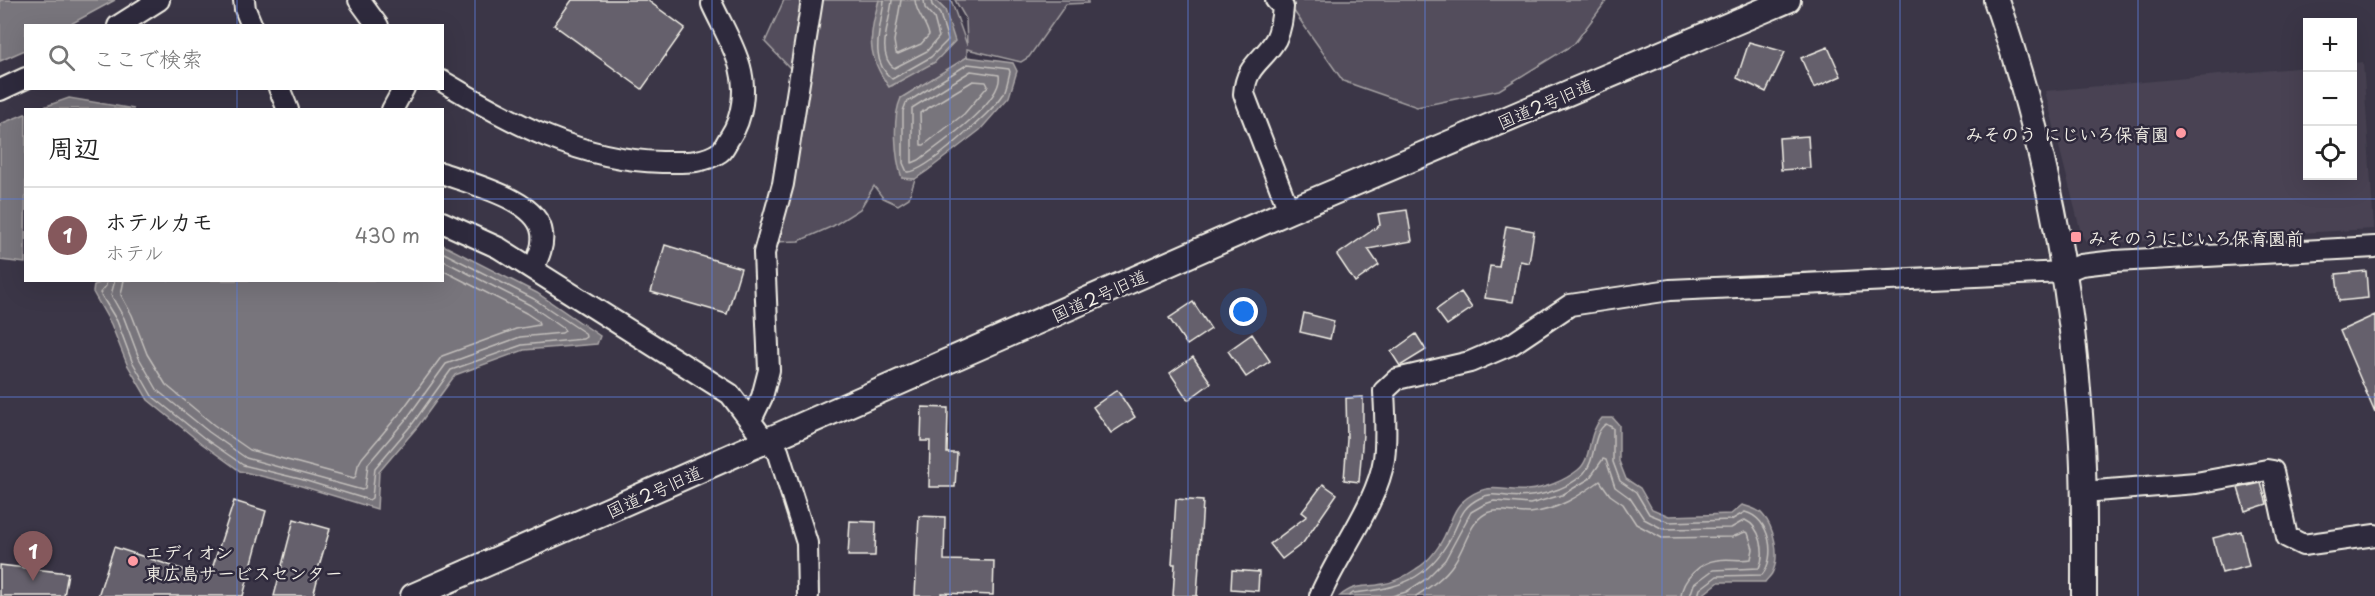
<!DOCTYPE html>
<html lang="ja">
<meta charset="utf-8">
<style>
:root{--surface:#fff;--page:#f2f2f2;--text:#222;--muted:#767676;--line:#e0e0e0;--accent:#85585c}
body{margin:0;font-family:"Playpen Sans","Klee One",sans-serif;background:var(--page);color:var(--text)}
.controls{position:absolute;right:18px;top:18px;display:grid;overflow:hidden;border-radius:0px;box-shadow:0 6px 24px #0002}
.controls button{width:54px;height:54px;display:grid;place-items:center;padding:0;border:0;border-bottom:2px solid var(--line);background:var(--surface);color:var(--text);font:30px sans-serif}
.you{position:absolute;left:1244px;top:312px;width:21px;height:21px;margin:-15px;border:4px solid #fff;border-radius:50%;background:#1a73e8;box-shadow:0 0 0 9px #1a73e833}
.badge{display:grid;place-items:center;width:39px;height:39px;border-radius:50%;background:var(--accent);color:#fff;font-size:20px;font-weight:700}
.pin{position:absolute;translate:-50% -50px;filter:drop-shadow(0 2px 3px #0008)}
.pin::after{content:'';position:absolute;top:32px;width:21px;height:18px;background:inherit;clip-path:polygon(0 0,100% 0,50% 100%)}
.list{margin:0;padding:0;list-style:none}
h2{display:flex;justify-content:space-between;align-items:center;height:78px;margin:0;padding:0 24px;font-size:26px}
h2 small{font-size:20px;font-weight:400;color:var(--muted)}
.list li{display:grid;grid-template-columns:39px 1fr auto;gap:18px;align-items:center;box-sizing:border-box;height:96px;padding:0 24px;border-top:2px solid var(--line)}
.list b{display:block;font-size:22px;white-space:nowrap}
.list p{margin:0;font-size:20px;white-space:nowrap;color:var(--muted)}
.list em{font-size:20px;font-style:normal;color:var(--muted)}
.icon{flex:none;width:33px;height:33px;fill:none;stroke:currentColor;stroke-width:2;stroke-linecap:round;stroke-linejoin:round}
.map{position:relative;flex:none;width:2375px;height:596px;overflow:hidden}
.search{position:absolute;background:var(--surface);box-shadow:0 6px 24px #0002;left:24px;top:24px;width:420px;height:66px;display:flex;align-items:center;gap:15px;box-sizing:border-box;padding:0 21px;border-radius:0px;color:var(--muted);font-size:22px}
.panel{position:absolute;background:var(--surface);box-shadow:0 6px 24px #0002;left:24px;top:108px;width:420px;height:174px;border-radius:0px}
.map>svg:first-child{display:block}
.built{fill:#484352}
.green{fill:#534e5c;stroke:#a4a0a2;stroke-width:1.5}
.water{fill:#78747b;stroke:#aaa6a7;stroke-width:1.5}
.lines{fill:none;stroke-linecap:round;stroke-linejoin:round}
.shore{stroke:#c2bfbc;stroke-width:1.5}
.building{fill:#65616c;stroke:#f4f1e8;stroke-width:1.5}
.minor-casing{stroke:#f4f1e8;stroke-width:24}
.tertiary-casing{stroke:#f4f1e8;stroke-width:28}
.minor{stroke:#2f2a3d;stroke-width:20}
.tertiary{stroke:#2f2a3d;stroke-width:24}
.grid{fill:none;stroke:#5e7fdd;stroke-width:1.5;stroke-opacity:0.55}
.poi-dot{fill:#ff9aa2;stroke:#2f2a3d;stroke-width:2}
.labels{text-anchor:middle;dominant-baseline:central;stroke-width:5;stroke-linejoin:round;paint-order:stroke}
.street-label{font-size:18px;fill:#f4f1e8;stroke:#2f2a3d}
.poi-label{font-size:18px;font-weight:bold;fill:#f4f1e8;stroke:#2f2a3d;text-anchor:start}
</style>
<div class="map">
<svg width="2375" height="596" viewBox="0 0 2375 596">
<rect width="100%" height="100%" fill="#3b3647"/>
<filter id="ink" filterUnits="userSpaceOnUse"><feTurbulence type="fractalNoise" baseFrequency=".0167" numOctaves="2"/><feDisplacementMap in="SourceGraphic" scale="12" xChannelSelector="R" yChannelSelector="G"/><feConvolveMatrix kernelMatrix="1 2 1 2 8 2 1 2 1" color-interpolation-filters="sRGB"/></filter>
<g filter="url(#ink)">
<!-- built -->
<path class="built" d="M2363 62 2374 229 2087 244 2081 233 2045 91 2307 67 2308 176H2352L2353 63Z"/>
<!-- green -->
<path class="green" d="M784 0H806L802 27 790 68 765 42Z
M821 0H879L871 41 892 86 910 74 935 62 945 10 935 0H951L967 45 966 19 955 0H1088V3L1066 4 1029 57 1021 62 967 49V57L959 63 901 98 902 178 915 179 909 198 898 205 883 198 874 186 860 209 833 226 799 241 774 242Z
M1286 0H1607L1574 44 1499 90 1417 107 1343 81Z"/>
<!-- water -->
<path class="water" d="M0 0H115L69 25 26 26 25 50 0 61Z
M879 0H935L945 10 955 41 935 62 889 87C866 54 869 37 879 0Z
M967 57 1013 63 1017 71 1009 97 980 130 927 171 915 179 902 178C895 158 892 118 901 98Z
M69 98 134 109H38Z
M25 114H26L25 263 0 260V124Z
M443 245 537 293 600 336 597 344 524 350 455 375 418 426 379 472 377 509 298 485 240 471 201 443 148 400 127 364 111 324 93 292 94 285 109 280H442Z
M1602 418H1613L1619 425V461L1626 479 1640 488 1652 509 1669 516 1731 514 1742 505C1749 507 1758 509 1763 515 1774 527 1780 555 1773 571 1772 575 1767 579 1765 582H1719L1701 596H1340C1355 583 1365 588 1383 584 1395 582 1406 576 1416 569 1430 561 1441 545 1447 530 1451 521 1454 509 1462 502 1487 480 1499 492 1527 490 1544 489 1564 481 1578 470 1593 458 1586 435 1602 418Z"/>
<g class="lines">
<!-- shore -->
<path class="shore" d="M884 0C882 26 867 59 892 79L931 57 948 40 940 14 932 5 931 0
M892 0C891 19 875 54 894 68L927 51 939 37 934 18 925 8 924 0
M901 0 894 41 896 53 898 54 921 44 929 35C926 21 916 14 915 0
M968 64 1009 69 1010 72C1008 79 1007 88 1003 95 993 111 924 174 907 172L903 163V111L906 103Z
M971 71 999 75C1004 101 939 145 919 160L912 163V108Z
M973 81 986 82 988 86 964 114 924 145H921L920 113Z
M107 280 106 286 100 293 117 321 132 361 152 396 204 438 243 465 300 479 369 500 372 498 375 468 413 423 451 370 522 345 583 339 586 337 585 333 534 299 442 252
M115 280 111 295 124 318 139 358 158 391 209 432 246 458 362 490 365 488 368 464 407 418 446 364 520 337 562 333 565 331 563 328 530 305 442 260
M124 280 121 295 132 315 147 354 166 385 214 425 250 450 354 478 356 476 358 465 362 458 400 413 442 356 516 329 539 325 538 321 526 313 442 270
M1349 596 1353 593C1398 589 1428 580 1451 537 1461 519 1460 508 1480 498 1489 493 1497 495 1507 496 1531 499 1566 492 1584 473 1597 459 1591 434 1606 424L1613 428V462L1620 481 1636 492 1649 514 1669 522 1731 520 1745 512C1770 518 1777 557 1762 575L1717 576 1700 589 1698 596
M1392 596 1406 592 1426 579 1445 560 1471 512 1485 504 1494 501 1530 504 1562 495 1589 479 1603 459 1606 460 1615 487 1630 498 1644 519 1663 529 1731 528 1745 520C1761 527 1766 553 1759 568L1713 570 1694 584 1690 596
M1416 596C1430 587 1445 577 1454 563 1465 548 1469 523 1485 514 1497 507 1517 514 1530 513 1558 510 1579 496 1600 481L1610 495 1623 504 1636 524 1662 538 1732 537 1745 532 1748 533 1753 549 1751 559C1740 561 1728 558 1717 560 1700 562 1682 580 1681 596"/>
</g>
<!-- building -->
<path class="building" d="M572 0H647L685 28 642 89 554 25Z
M1749 42 1785 52 1766 92 1737 78Z
M1828 47 1841 76 1814 88 1801 58Z
M1808 136 1810 168 1781 170 1779 138Z
M1407 210 1412 241 1368 249 1379 265 1355 282 1337 255 1380 225 1378 214Z
M1506 226 1534 231 1529 263 1520 261 1513 302 1485 298 1490 266 1499 267Z
M665 245 741 268 727 314 651 292Z
M2366 271 2368 298 2339 301 2336 274Z
M1461 292 1472 308 1447 325 1436 310Z
M1193 302 1211 329 1187 345 1169 318Z
M1304 313 1334 321 1330 339 1300 332Z
M2375 315V413L2340 331Z
M1252 334 1270 361 1246 377 1228 351Z
M1416 334 1426 350 1400 366 1391 352Z
M1193 357 1211 383 1188 400 1170 373Z
M1117 390 1135 417 1111 433 1093 407Z
M1363 397V434L1359 482 1344 480 1347 439 1346 398Z
M922 407 948 408 947 453H957L955 487H929L930 441H921Z
M2261 483 2267 504 2245 511 2238 488Z
M1323 484 1337 494 1303 543 1282 559 1270 544 1307 516 1302 512Z
M1176 499 1203 501 1197 596H1173L1175 564H1172Z
M234 501 266 511 243 596H98L114 547 209 578Z
M919 516 945 517 944 560 994 561 993 595 941 593V596H915Z
M294 519 330 529 316 576 318 577 313 596H274Z
M850 521 876 522 875 556H848Z
M2241 531 2249 566 2222 573 2213 538Z
M0 565 68 573 64 596H0Z
M1232 570 1259 572 1258 591 1231 589Z"/>
<g class="lines">
<defs>
<path id="minor" d="M244 0 245 9 252 26
M359 0 378 26
M1276 0 1283 7C1282 18 1281 29 1276 39 1263 62 1246 64 1244 94L1289 211
M118 26 159 0
M442 81C512 123 579 160 662 162 681 162 703 164 720 152 724 149 727 141 730 137 743 118 746 89 740 67 734 45 721 24 712 4
M279 88 288 110
M0 90 26 78
M392 110 404 88
M442 173C470 184 538 199 542 233 544 246 538 258 533 269
M442 222 499 248 730 394 766 442 778 451 807 543 808 596
M751 420 762 397 769 370 764 253 783 184 812 0
M2083 492 2196 483 2267 470 2273 471 2287 537 2303 545 2375 535
M1320 596C1337 555 1378 502 1384 459 1387 436 1385 414 1384 391L1397 379 1470 362 1512 344 1570 305 1670 290 2064 272 2081 265 2115 261 2375 247"/>
<path id="tertiary" d="M1996 0C2042 133 2070 273 2080 414 2085 474 2084 535 2084 596
M413 596 1289 211 1788 0"/>
</defs>
<!-- minor casing -->
<use href="#minor" class="minor-casing"/>
<!-- tertiary casing -->
<use href="#tertiary" class="tertiary-casing"/>
<!-- minor -->
<use href="#minor" class="minor"/>
<!-- tertiary -->
<use href="#tertiary" class="tertiary"/>
</g>
</g>
<!-- grid -->
<path class="grid" d="M237 0V26M475 0V596M712 0V596M950 0V596M1188 0V596M1425 0V596M1662 0V596M1900 0V596M2138 0V596M237 88V110M0 199H26M442 199H2375M237 280V596M0 397H2375"/>
<!-- markers -->
<g class="poi-dot">
<circle cx="2181" cy="133" r="6"/>
<rect x="2070" y="231" width="12" height="12" rx="3"/>
<circle cx="133" cy="561" r="6"/>
</g>
<g class="labels">
<!-- street labels -->
<g class="street-label">
<text transform="translate(1545 103) rotate(-23)">国道2号旧道</text>
<text transform="translate(1099 295) rotate(-24)">国道2号旧道</text>
<text transform="translate(654 491) rotate(-24)">国道2号旧道</text>
</g>
<!-- poi labels -->
<g class="poi-label">
<text x="2169" y="133" text-anchor="end">みそのう にじいろ保育園</text>
<text x="2088" y="237">みそのうにじいろ保育園前</text>
<text x="145" y="551">エディオン<tspan x="145" dy="21">東広島サービスセンター</tspan></text>
</g>
</g>
</svg>
<div class="controls">
<button>+</button>
<button>−</button>
<button><svg class="icon" aria-label="locate" viewBox="0 0 24 24"><circle cx="12" cy="12" r="6"/><path d="M12 2v4M12 18v4M2 12h4M18 12h4"/></svg></button>
</div>
<div class="you"></div>
<div class="pin badge" style="left:33px;top:581px">1</div>
<div class="search"><svg class="icon" aria-label="search" viewBox="0 0 24 24"><circle cx="10" cy="10" r="6"/><path d="M15 15l6 6"/></svg>ここで検索</div>
<section class="panel">
<h2>周辺<small></small></h2>
<ul class="list">
<li><span class="badge">1</span><div><b>ホテルカモ</b><p>ホテル</p></div><em>430 m</em></li>
</ul>
</section>
</div>
